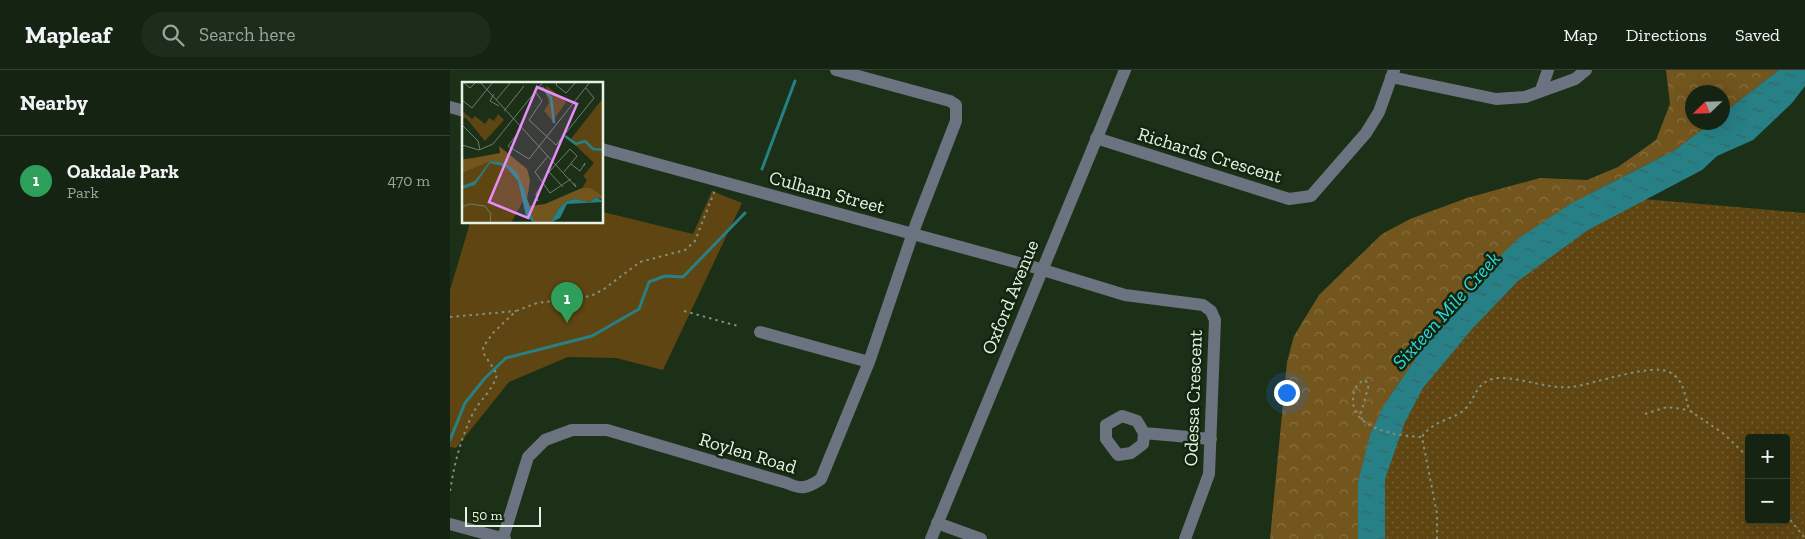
<!DOCTYPE html>
<meta charset="utf-8">
<style>
:root{--surface:#152412;--page:#1e2c1b;--text:#f1f3f6;--muted:#9da49f;--line:#344132;--accent:#ea8dfc}
body{margin:0;font-family:"Zilla Slab",serif;background:var(--page);color:var(--text)}
.controls{position:absolute;right:15px;bottom:15px;display:grid;overflow:hidden;border-radius:5px;box-shadow:0 5px 20px #0002}
.controls button{width:45px;height:45px;display:grid;place-items:center;padding:0;border:0;border-bottom:1px solid var(--line);background:var(--surface);color:var(--text);font:25px sans-serif}
.compass{position:absolute;left:1235px;top:15px;width:45px;height:45px;border-radius:50%;background:var(--surface);box-shadow:0 5px 20px #0002;rotate:247deg}
.scale{position:absolute;left:15px;bottom:12px;width:76px;box-sizing:border-box;padding-left:5px;border:2px solid #e6f3e4;border-top:0;font-size:14px;line-height:18px;white-space:nowrap;color:#e6f3e4;-webkit-text-stroke:4px #12260f;paint-order:stroke}
.you{position:absolute;left:836px;top:322px;width:18px;height:18px;margin:-12px;border:4px solid #fff;border-radius:50%;background:#1a73e8;box-shadow:0 0 0 8px #1a73e833}
.badge{display:grid;place-items:center;width:32px;height:32px;border-radius:50%;background:var(--accent);color:#fff;font-size:16px;font-weight:700}
.pin{position:absolute;translate:-50% -41px;filter:drop-shadow(0 1px 2px #0008)}
.pin::after{content:'';position:absolute;top:26px;width:18px;height:15px;background:inherit;clip-path:polygon(0 0,100% 0,50% 100%)}
.list{margin:0;padding:0;list-style:none}
h2{display:flex;justify-content:space-between;align-items:center;height:65px;margin:0;padding:0 20px;font-size:21px}
h2 small{font-size:16px;font-weight:400;color:var(--muted)}
.list li{display:grid;grid-template-columns:32px 1fr auto;gap:15px;align-items:center;box-sizing:border-box;height:90px;padding:0 20px;border-top:1px solid var(--line)}
.list b{display:block;font-size:19px;white-space:nowrap}
.list p{margin:0;font-size:16px;white-space:nowrap;color:var(--muted)}
.list em{font-size:16px;font-style:normal;color:var(--muted)}
.icon{flex:none;width:28px;height:28px;fill:none;stroke:currentColor;stroke-width:2;stroke-linecap:round;stroke-linejoin:round}
.map{position:relative;flex:none;width:1355px;height:469px;overflow:hidden}
header{display:flex;align-items:center;gap:30px;box-sizing:border-box;height:70px;padding:0 25px;background:var(--surface);border-bottom:1px solid var(--line)}
header strong{font-size:24px}
nav{display:flex;gap:28px;margin-inline-start:auto;font-size:18px}
.search{width:350px;height:45px;background:var(--page);display:flex;align-items:center;gap:12px;box-sizing:border-box;padding:0 18px;border-radius:28px;color:var(--muted);font-size:19px}
main{display:flex}
aside{flex:1;background:var(--surface)}
.map>svg:first-child{display:block}
.grass{fill:url(#grass-dots);fill-rule:evenodd}
.forest{fill:url(#forest-crowns)}
.green{fill:#5e4511}
.water{fill:url(#water-ripples)}
.lines{fill:none;stroke-linecap:round;stroke-linejoin:round}
.stream{stroke:#278085;stroke-width:3}
.path{stroke:#81917e;stroke-width:2;stroke-dasharray:2.5 4;stroke-linecap:butt}
.minor{stroke:#6b7380;stroke-width:12}
.labels{text-anchor:middle;dominant-baseline:central;stroke-width:5;stroke-linejoin:round;paint-order:stroke}
.street-label{font-size:19px;fill:#e6f3e4;stroke:#12260f}
.water-label{font-size:20px;font-style:italic;fill:#2adbe5;stroke:#12260f}
.inset-river{fill:none;stroke:#278085;stroke-width:2.5}
.inset-road{fill:none;stroke:#6d7e6a;stroke-width:1}
.view{fill:#ea8dfc;fill-opacity:0.15;stroke:#ea8dfc;stroke-width:2.5}
.inset-edge{fill:none;stroke:#e6f3e4;stroke-width:2.5}
</style>
<header>
<strong>Mapleaf</strong>
<div class="search"><svg class="icon" aria-label="search" viewBox="0 0 24 24"><circle cx="10" cy="10" r="6"/><path d="M15 15l6 6"/></svg>Search here</div>
<nav><a>Map</a><a>Directions</a><a>Saved</a></nav>
</header>
<main>
<aside>
<h2>Nearby<small></small></h2>
<ul class="list">
<li><span class="badge" style="background:#2e9e5b">1</span><div><b>Oakdale Park</b><p>Park</p></div><em>470 m</em></li>
</ul>
</aside>
<div class="map">
<svg width="1355" height="469" viewBox="0 0 1355 469">
<defs>
<pattern id="grass-dots" width="8" height="8" patternUnits="userSpaceOnUse" patternTransform="scale(1.25)"><rect width="8" height="8" fill="#5e4511"/><path d="M2 2h.1M6 6h.1" fill="none" stroke="#756034" stroke-width="1.8" stroke-linecap="round"/></pattern>
<pattern id="forest-crowns" width="20" height="18" patternUnits="userSpaceOnUse" patternTransform="scale(1.25)"><rect width="20" height="18" fill="#73561e"/><path d="M2 6a3 3 0 1 1 6 0M12 15a3 3 0 1 1 6 0" fill="none" stroke="#876f3f"/></pattern>
<pattern id="water-ripples" width="26" height="14" patternUnits="userSpaceOnUse" patternTransform="scale(1.25)"><rect width="26" height="14" fill="#278085"/><path d="M2 4q2-2 4 0t4 0M15 11q2-2 4 0t4 0" fill="none" stroke="#346768"/></pattern>
</defs>
<rect width="100%" height="100%" fill="#1c3018"/>
<!-- grass -->
<path class="grass" d="M1066 118 1355 143V469H847L852 264 894 200 966 155ZM1299 368H1336V450H1299Z"/>
<!-- forest -->
<path class="forest" d="M1216 0H1329L1273 43 1272 22H1242V52L1261 53 1225 80 1120 134 1069 168 1049 187 983 263 939 327 920 365 908 412V469H820L837 292 844 266 869 225 932 164 960 149 1017 128 1090 108 1137 110 1168 97 1206 70 1220 34Z"/>
<!-- green -->
<path class="green" d="M262 121 292 133 213 300 166 288 118 287 59 312 6 378 0 377V220L20 153 152 152 153 142 243 164Z"/>
<!-- water -->
<path class="water" d="M1329 0H1355V16L1342 33 1303 70 1267 86 1252 100 1138 160 1068 211 1022 259 973 318 955 352 935 409V469H908V412L920 365 934 335 983 263 1049 187 1069 168 1120 134 1225 80 1261 53 1272 52 1273 43Z"/>
<g class="lines">
<!-- stream -->
<path class="stream" d="M312 99 345 11
M0 370 15 333 35 308 56 288 142 266 189 239 199 212 215 206 233 207 295 143"/>
<!-- path -->
<path class="path" d="M234 241 288 256
M0 247 66 241
M1195 344 1217 337 1239 340
M912 350 911 343 918 318V313L914 310C906 314 903 321 903 329 902 360 949 366 972 367
M0 421C5 391 10 371 23 343 30 330 44 319 47 304L34 284 33 277 43 263 66 241 87 233 141 226 154 219 190 192 235 180 245 171 265 120
M1336 445 1355 468
M987 469V444L972 367C982 350 1005 350 1016 338 1026 327 1026 313 1043 309 1061 304 1099 320 1122 317 1144 314 1201 293 1219 302 1234 309 1235 326 1239 340L1274 364 1299 388"/>
<!-- minor -->
<path class="minor" d="M941 7 1046 29 1075 27 1125 9 1136 0
M1091 20 1098 0
M0 37 14 41
M646 68 839 129 861 126 916 63 929 42 944 0
M152 79 580 196 675 225 753 235 761 241 765 250 759 404 735 469
M310 262 419 292
M672 346 687 351 694 363 693 374 681 383 668 385 656 369V355Z
M694 363 761 369
M487 453 531 469
M0 454 55 469
M53 468 78 387 95 370 122 360H157L337 413C351 420 358 418 371 409L419 292 466 154 506 51V35L500 31 386 0
M481 469 675 0"/>
</g>
<g class="labels">
<!-- street labels -->
<g class="street-label">
<text transform="translate(760 85) rotate(17)">Richards Crescent</text>
<text transform="translate(377 122) rotate(15)">Culham Street</text>
<text transform="translate(560 227) rotate(-68)">Oxford Avenue</text>
<text transform="translate(743 328) rotate(-88)">Odessa Crescent</text>
<text transform="translate(298 383) rotate(17)">Roylen Road</text>
</g>
<!-- water labels -->
<g class="water-label">
<text transform="translate(996 240) rotate(-48)">Sixteen Mile Creek</text>
</g>
</g>
<!-- overview -->
<g transform="translate(12 12)">
<rect width="141" height="141" fill="#1c3018"/>
<path d="M141 16V115L119 108 125 98 121 94 132 81 108 58ZM14 76 62 84 66 90 67 108 49 141H0V77Z" fill="#5e4511"/>
<path d="M37 64 65 87 68 98 65 117 68 124 83 122 120 106H128L141 114V118L135 115 127 120 113 117 105 119 97 126 88 141H72L68 136 62 104 47 84 28 79 0 91V78L38 71Z" fill="#73561e"/>
<path d="M85 4 104 20 93 36V42L82 29 87 21 83 8ZM0 29 10 37 13 34 23 42 27 36 32 39 36 32 42 38 23 59 4 36H0Z" fill="#5e4511"/>
<path d="M28 79 42 81 54 89 62 106 72 141 64 134 56 99 44 85 28 81 13 103 0 107V104L13 99ZM135 115 141 120 105 122 98 136 88 141 97 126 105 119 113 117 127 120Z" fill="#278085"/>
<path class="inset-river" d="M80 5 89 16 92 41M103 54 114 62 123 59 131 67 142 68"/>
<path class="inset-road" d="M1 0 8 6 14 0M18 0 114 105 112 101M95 0 94 3 104 11 114 0M73 9 80 19 67 38 94 63 132 16 124 6M32 12 28 19 37 24M0 18 10 26 31 0M34 18 49 0M42 29 62 4M0 43 16 59 18 68M59 47 46 64 67 77 128 0M0 63 17 68 31 62 81 0M86 74 73 90 88 111 109 97M109 82 118 89 123 81 122 84M101 105 87 90 108 67 115 74 102 90M74 113 76 119 74 112 81 101M0 125 8 122 23 124 29 132 28 141"/>
<path class="view" d="M75 5 115 22 66 136 27 120Z"/>
<rect width="141" height="141" class="inset-edge"/>
</g>
</svg>
<div class="controls">
<button>+</button>
<button>−</button>
</div>
<svg class="compass" viewBox="-18 -18 36 36"><path d="M0-13l5 13h-10z" fill="#e53935"/><path d="M0 13l5-13h-10z" fill="#9da49f"/></svg>
<div class="scale">50 m</div>
<div class="you"></div>
<div class="pin badge" style="left:117px;top:253px;background:#2e9e5b">1</div>
</div>
</main>
